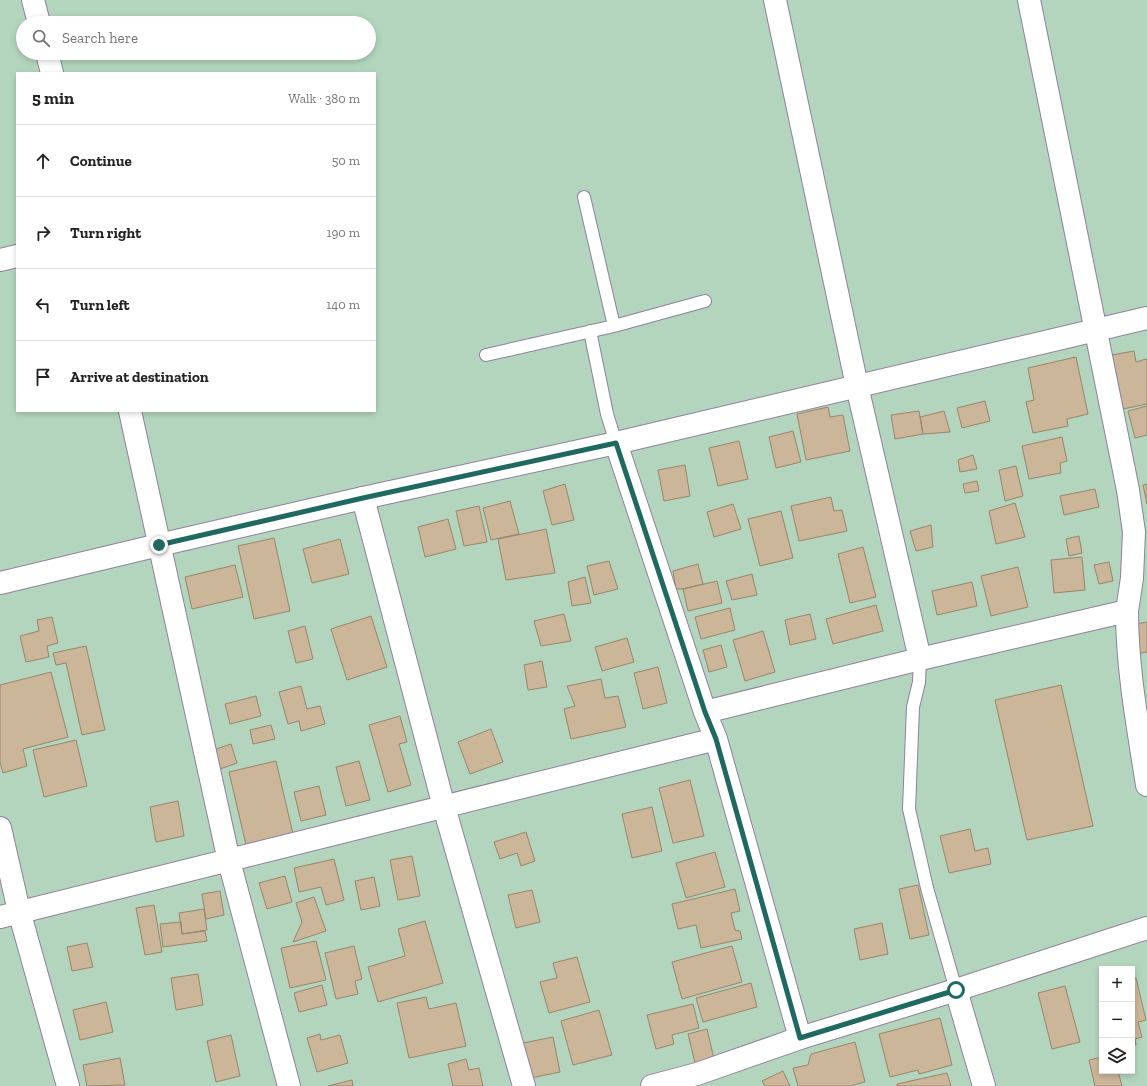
<!DOCTYPE html>
<meta charset="utf-8">
<style>
:root{--surface:#fff;--page:#f6f6f6;--text:#222;--muted:#767676;--line:#e0e0e0}
body{margin:0;font-family:"Zilla Slab",serif;background:var(--page);color:var(--text)}
.controls{position:absolute;right:12px;bottom:12px;display:grid;overflow:hidden;border-radius:0px;box-shadow:0 2px 6px #0003}
.controls button{width:36px;height:36px;display:grid;place-items:center;padding:0;border:0;border-bottom:1px solid var(--line);background:var(--surface);color:var(--text);font:20px sans-serif}
.stop{position:absolute;width:12px;height:12px;margin:-9px;border:3px solid #206961;border-radius:50%;background:#fff}
.stop.end{background:#206961;border-color:#fff;box-shadow:0 1px 4px #0008}
.list{margin:0;padding:0;list-style:none}
h2{display:flex;justify-content:space-between;align-items:center;height:52px;margin:0;padding:0 16px;font-size:17px}
h2 small{font-size:13px;font-weight:400;color:var(--muted)}
.list li{display:grid;grid-template-columns:26px 1fr auto;gap:12px;align-items:center;box-sizing:border-box;height:72px;padding:0 16px;border-top:1px solid var(--line)}
.list b{display:block;font-size:15px;white-space:nowrap}
.list em{font-size:13px;font-style:normal;color:var(--muted)}
.icon{flex:none;width:22px;height:22px;fill:none;stroke:currentColor;stroke-width:2;stroke-linecap:round;stroke-linejoin:round}
.map{position:relative;flex:none;width:1147px;height:1086px;overflow:hidden}
.search{position:absolute;background:var(--surface);box-shadow:0 2px 6px #0003;left:16px;top:16px;width:360px;height:44px;display:flex;align-items:center;gap:10px;box-sizing:border-box;padding:0 14px;border-radius:22px;color:var(--muted);font-size:15px}
.panel{position:absolute;background:var(--surface);box-shadow:0 2px 6px #0003;left:16px;top:72px;width:360px;height:340px;border-radius:0px}
.map>svg:first-child{display:block}
.green{fill:#b3d5be;fill-rule:evenodd}
.building{fill:#cbb699;stroke:#99856a}
.lines{fill:none;stroke-linecap:round;stroke-linejoin:round}
.lane-casing{stroke:#8e819e;stroke-width:14}
.street-casing{stroke:#8e819e;stroke-width:24}
.secondary-casing{stroke:#8e819e;stroke-width:24}
.lane{stroke:#fff;stroke-width:12}
.street{stroke:#fff;stroke-width:22}
.secondary{stroke:#fff;stroke-width:22}
.route{stroke:#206961;stroke-width:5}
</style>
<div class="map">
<svg width="1147" height="1086" viewBox="0 0 1147 1086">
<rect width="100%" height="100%" fill="#e5d7f7"/>
<!-- green -->
<path class="green" d="M0 0H1147V1086H0ZM23 23H369V53H23ZM17 73H375V411H17ZM1102 969H1132V1071H1102Z"/>
<!-- building -->
<path class="building" d="M1134 351 1136 362 1146 359 1147 360V404L1123 409 1112 355Z
M1076 357 1088 414 1067 419 1068 426 1033 433 1026 402 1034 400 1028 368Z
M985 401 990 421 962 428 957 408Z
M1147 406V435L1135 438 1128 411Z
M828 407 830 417 843 415 850 451 806 460 797 414Z
M919 411 923 434 895 439 891 415Z
M944 411 950 432 923 434 920 417Z
M793 431 801 462 776 468 769 437Z
M1062 437 1067 461 1060 463 1061 473 1029 479 1022 446Z
M739 441 748 479 718 486 709 448Z
M973 455 977 469 960 472 958 460Z
M685 465 690 496 664 501 658 470Z
M1016 466 1023 496 1005 501 999 470Z
M977 481 979 491 965 493 963 484Z
M565 484 574 520 552 525 543 491Z
M1147 484V504L1143 485Z
M1095 489 1099 507 1064 515 1060 496Z
M831 497 834 511 842 510 847 531 799 541 791 506Z
M510 501 519 534 491 540 483 508Z
M1015 503 1025 537 996 544 989 511Z
M733 504 741 529 714 537 707 512Z
M479 506 487 542 464 546 456 511Z
M781 511 793 558 760 566 748 519Z
M448 519 456 549 425 557 418 527Z
M931 525 933 547 916 551 910 531Z
M546 529 555 573 506 580 498 539Z
M1079 536 1082 553 1069 556 1066 539Z
M274 538 290 611 254 619 238 546Z
M340 539 349 574 312 583 303 549Z
M863 547 876 597 850 603 838 554Z
M1082 557 1085 590 1054 593 1051 560Z
M609 561 618 589 594 595 587 566Z
M1109 562 1113 581 1099 584 1094 565Z
M698 564 703 584 683 589H676L673 571Z
M235 565 243 597 192 609 185 577Z
M1018 567 1028 607 991 616 981 576Z
M752 574 757 595 732 600 726 581Z
M585 577 591 603 572 606 568 582Z
M717 581 722 603 688 611 683 589Z
M972 582 977 606 937 615 932 591Z
M876 605 883 631 833 644 826 619Z
M730 608 735 630 701 639 695 617Z
M564 614 571 641 541 646 534 621Z
M810 614 816 639 790 645 785 620Z
M371 616 387 667 347 680 331 629Z
M52 617 58 643 47 646 49 657 26 662 20 636 39 631 37 620Z
M1147 622V652L1136 654 1131 625Z
M305 626 313 659 296 663 288 631Z
M763 631 775 672 745 681 733 640Z
M627 638 634 662 602 671 595 647Z
M721 645 727 667 709 672 703 650Z
M86 646 105 730 82 735 66 663 56 665 53 653Z
M542 661 547 687 528 690 524 665Z
M658 667 667 703 643 709 634 673Z
M51 672 68 737 23 749 27 766 3 773 0 762V685Z
M601 679 605 698 618 696 626 727 571 739 564 709 575 706 567 686Z
M1061 685 1093 826 1027 840 995 700Z
M301 686 307 709 320 706 325 724 301 731 299 721 288 724 279 692Z
M256 696 261 716 230 724 225 704Z
M400 716 407 742 399 744 411 785 388 792 369 725Z
M271 725 275 739 253 744 250 730Z
M491 729 503 762 470 774 458 742Z
M76 740 87 786 44 797 33 750Z
M231 744 237 763 220 769 213 750Z
M276 761 293 834 246 845 229 772Z
M359 761 370 800 346 806 336 767Z
M690 780 704 836 673 843 659 788Z
M319 786 326 815 301 821 294 792Z
M178 801 184 836 156 842 150 807Z
M652 807 662 851 632 858 622 814Z
M970 829 975 851 988 848 991 864 949 873 940 836Z
M526 832 535 861 521 866 517 853 500 859 494 842Z
M715 852 725 887 686 898 676 863Z
M412 856 420 896 398 900 390 860Z
M334 859 344 900 326 905 321 887 299 892 294 868Z
M285 876 292 902 267 909 259 883Z
M374 877 380 906 361 910 355 881Z
M918 885 929 935 910 939 899 889Z
M735 889 740 911 731 913 735 930 740 931 742 939 701 948 696 925 678 929 672 904Z
M532 890 540 922 516 928 508 895Z
M220 891 224 915 206 919 202 894Z
M314 897 326 931 293 942 302 922 296 903Z
M154 905 162 952 145 955 136 908Z
M204 909 207 930 182 934 179 913Z
M425 921 443 983 378 1002 368 967 405 956 398 929Z
M181 922 182 934 205 931 207 941 163 947 160 924Z
M882 923 888 954 860 960 854 929Z
M316 941 326 980 290 988 281 948Z
M87 943 93 967 72 971 67 947Z
M354 946 362 979 355 981 358 994 336 999 325 953Z
M732 946 742 982 682 999 672 962Z
M577 957 590 1002 549 1013 540 982 557 978 553 963Z
M198 974 203 1005 176 1010 171 978Z
M1136 978 1146 1020 1138 1022 1142 1037 1135 1039 1136 1045 1132 1046V979Z
M751 983 757 1007 703 1022 696 998Z
M322 985 327 1005 299 1012 294 993Z
M1065 986 1080 1042 1052 1049 1038 993Z
M426 997 429 1009 456 1003 466 1046 409 1058 397 1003Z
M106 1002 113 1032 80 1040 73 1010Z
M693 1004 699 1028 672 1035 674 1044 656 1049 647 1015Z
M599 1010 612 1055 573 1065 561 1021Z
M940 1018 952 1065 919 1074 918 1070 890 1077 879 1034Z
M707 1029 714 1059 695 1063 688 1034Z
M320 1034 321 1040 340 1035 348 1063 317 1072 307 1038Z
M231 1035 240 1076 216 1082 207 1041Z
M553 1037 560 1072 531 1078 523 1043Z
M855 1042 865 1082 850 1086H798L793 1068 808 1065 811 1054Z
M1102 1057V1071H1118L1122 1086H1095L1089 1060Z
M120 1058 125 1085 87 1086 83 1065Z
M466 1059 469 1070 479 1068 483 1086H453L448 1064Z
M783 1071 790 1086H765L762 1081Z
M947 1073 951 1086H897V1084Z
M352 1080 353 1086H328Z"/>
<g class="lines">
<defs>
<path id="lane" d="M584 197 614 326
M590 331 607 414 616 443
M486 355 614 326 705 301
M920 659 919 682 913 707 909 809 927 888 956 990"/>
<path id="street" d="M33 0 39 23
M775 0 857 386 920 659
M1029 0 1128 490 1134 532 1132 578 1127 611
M47 53 52 73
M0 260 17 256
M130 411 229 861 289 1086
M616 443 705 712
M363 498 444 807 524 1086
M0 828 19 911 68 1086
M0 917 716 739
M956 990 984 1086
M800 1038 716 739 705 712 920 659 1127 611C1127 669 1138 727 1147 785"/>
<path id="secondary" d="M0 583 159 545 363 498 616 443 1147 318
M652 1086 697 1074 800 1038 956 990 1147 928"/>
</defs>
<!-- lane casing -->
<use href="#lane" class="lane-casing"/>
<!-- street casing -->
<use href="#street" class="street-casing"/>
<!-- secondary casing -->
<use href="#secondary" class="secondary-casing"/>
<!-- lane -->
<use href="#lane" class="lane"/>
<!-- street -->
<use href="#street" class="street"/>
<!-- secondary -->
<use href="#secondary" class="secondary"/>
</g>
<g class="lines">
<!-- route -->
<path class="route" d="M159 545 363 498 616 443 705 712 716 739 800 1038 956 990"/>
</g>
</svg>
<div class="controls">
<button>+</button>
<button>−</button>
<button><svg class="icon" aria-label="layers" viewBox="0 0 24 24"><path d="M12 4l9 5-9 5-9-5zM3 14l9 5 9-5"/></svg></button>
</div>
<div class="stop" style="left:956px;top:990px"></div>
<div class="stop end" style="left:159px;top:545px"></div>
<div class="search"><svg class="icon" aria-label="search" viewBox="0 0 24 24"><circle cx="10" cy="10" r="6"/><path d="M15 15l6 6"/></svg>Search here</div>
<section class="panel">
<h2>5 min<small>Walk · 380 m</small></h2>
<ul class="list">
<li><svg class="icon" aria-label="ahead" viewBox="0 0 24 24"><path d="M12 20V5M6 11l6-6 6 6"/></svg><div><b>Continue</b></div><em>50 m</em></li>
<li><svg class="icon" aria-label="right" viewBox="0 0 24 24"><path d="M7 20v-9h11M14 6l5 5-5 5"/></svg><div><b>Turn right</b></div><em>190 m</em></li>
<li><svg class="icon" aria-label="left" viewBox="0 0 24 24"><path d="M17 20v-9H6M10 6l-5 5 5 5"/></svg><div><b>Turn left</b></div><em>140 m</em></li>
<li><svg class="icon" aria-label="arrive" viewBox="0 0 24 24"><path d="M6 21V4h12l-3 4 3 4H6"/></svg><div><b>Arrive at destination</b></div></li>
</ul>
</section>
</div>
